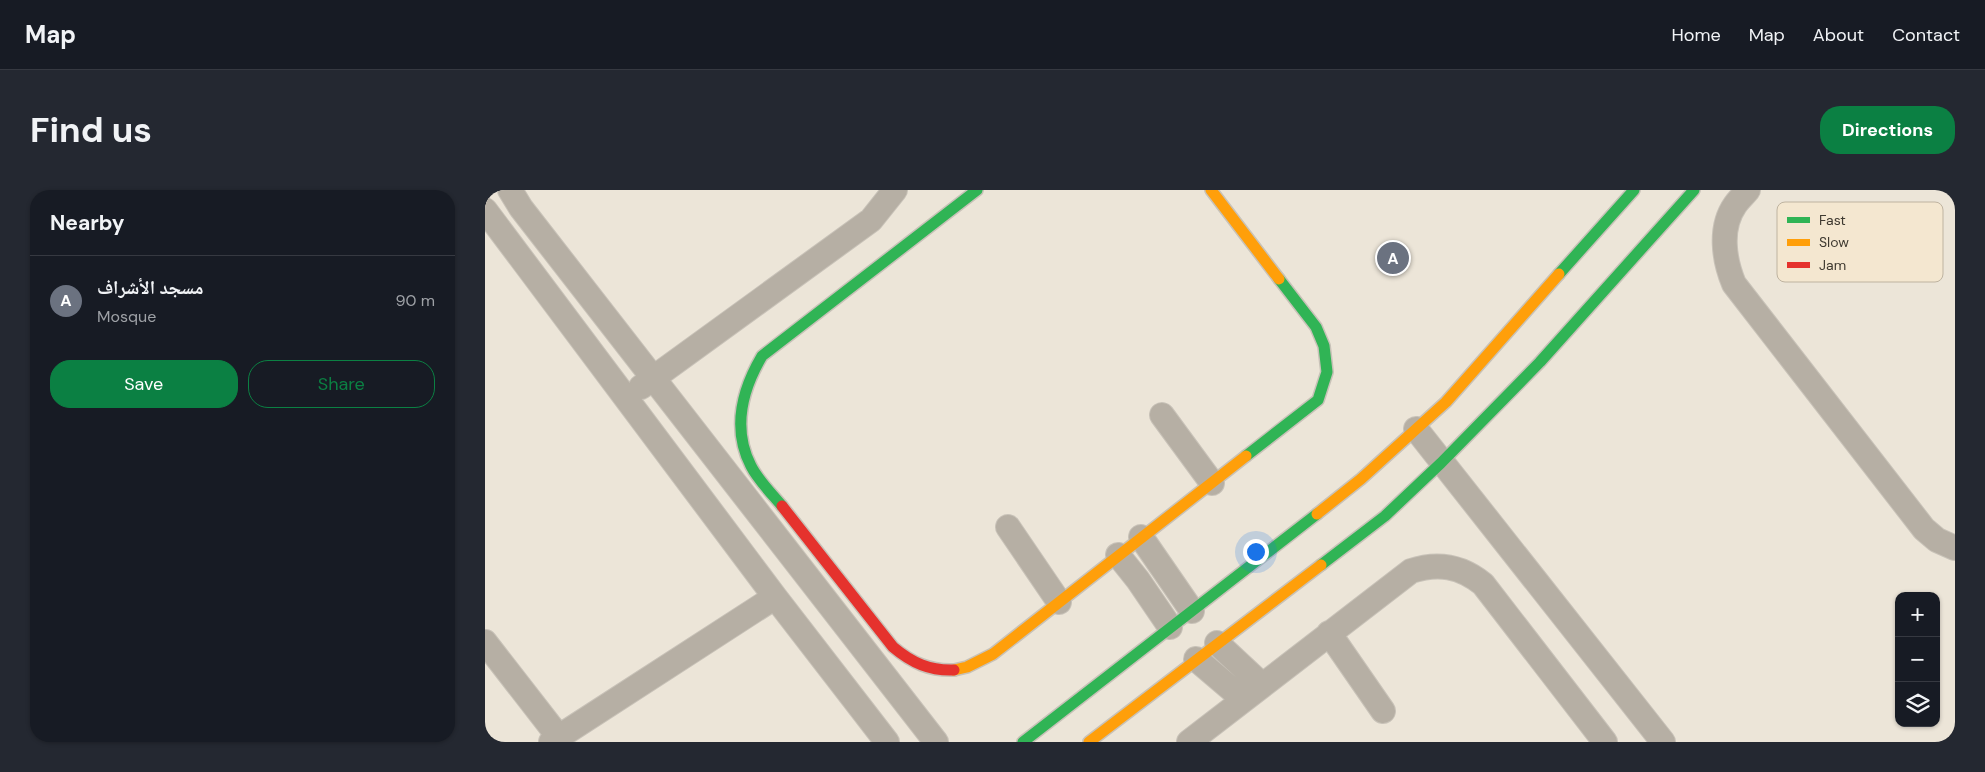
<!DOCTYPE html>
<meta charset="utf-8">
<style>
:root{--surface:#171b24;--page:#242831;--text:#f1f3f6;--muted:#9ea1a6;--line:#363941;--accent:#0b8043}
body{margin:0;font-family:"DM Sans","Noto Naskh Arabic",sans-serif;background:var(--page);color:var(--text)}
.controls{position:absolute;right:15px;bottom:15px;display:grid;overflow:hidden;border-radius:10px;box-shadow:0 1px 4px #0004}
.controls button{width:45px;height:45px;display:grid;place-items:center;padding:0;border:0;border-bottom:1px solid var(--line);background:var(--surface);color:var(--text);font:25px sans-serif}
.you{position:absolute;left:770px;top:361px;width:18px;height:18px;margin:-12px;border:4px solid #fff;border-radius:50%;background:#1a73e8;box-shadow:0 0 0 8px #1a73e833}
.badge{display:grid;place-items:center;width:32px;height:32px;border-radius:50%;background:var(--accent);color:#fff;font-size:16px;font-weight:700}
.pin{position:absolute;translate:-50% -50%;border:2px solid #fff;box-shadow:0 1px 5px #0006}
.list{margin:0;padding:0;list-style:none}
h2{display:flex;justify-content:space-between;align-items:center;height:65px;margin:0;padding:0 20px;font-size:21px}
h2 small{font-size:16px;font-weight:400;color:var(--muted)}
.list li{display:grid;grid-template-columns:32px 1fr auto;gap:15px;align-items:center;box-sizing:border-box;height:90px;padding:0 20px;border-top:1px solid var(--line)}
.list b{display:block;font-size:19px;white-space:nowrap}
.list p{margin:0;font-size:16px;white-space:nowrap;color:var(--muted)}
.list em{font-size:16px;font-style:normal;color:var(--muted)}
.actions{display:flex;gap:10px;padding:15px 20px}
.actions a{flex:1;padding:11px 0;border:1px solid var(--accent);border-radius:20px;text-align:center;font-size:18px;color:var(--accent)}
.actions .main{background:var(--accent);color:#fff}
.icon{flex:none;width:28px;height:28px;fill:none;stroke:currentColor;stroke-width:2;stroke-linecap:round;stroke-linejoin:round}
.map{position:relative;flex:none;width:1470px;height:552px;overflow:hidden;border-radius:20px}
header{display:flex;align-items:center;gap:30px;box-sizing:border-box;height:70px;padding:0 25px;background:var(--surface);border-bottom:1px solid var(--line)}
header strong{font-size:24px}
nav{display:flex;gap:28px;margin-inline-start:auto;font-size:18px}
.intro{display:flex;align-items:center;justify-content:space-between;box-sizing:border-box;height:120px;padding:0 30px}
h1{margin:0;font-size:35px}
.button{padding:12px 22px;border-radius:20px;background:var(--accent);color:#fff;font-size:18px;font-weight:700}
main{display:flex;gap:30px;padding:0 30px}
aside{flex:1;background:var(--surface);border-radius:20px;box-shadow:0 1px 4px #0004}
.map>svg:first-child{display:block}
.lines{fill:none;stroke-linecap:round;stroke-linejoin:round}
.street-casing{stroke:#c8c2b8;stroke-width:26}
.fast-casing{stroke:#c8c2b8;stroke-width:14}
.slow-casing{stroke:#c8c2b8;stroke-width:14}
.jam-casing{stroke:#c8c2b8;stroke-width:14}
.street{stroke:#b6afa4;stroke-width:24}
.fast{stroke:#30b455;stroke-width:11}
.slow{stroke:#ff9f0a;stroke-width:11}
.jam{stroke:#e5322d;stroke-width:11}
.key{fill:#f4e7d0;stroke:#beb3a0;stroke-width:1}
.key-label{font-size:14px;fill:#3f3a31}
</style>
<header>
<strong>Map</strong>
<nav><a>Home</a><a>Map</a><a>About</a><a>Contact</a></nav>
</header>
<div class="intro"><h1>Find us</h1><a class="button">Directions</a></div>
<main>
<aside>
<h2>Nearby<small></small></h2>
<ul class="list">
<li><span class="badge" style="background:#6b7280">A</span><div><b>مسجد الأشراف</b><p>Mosque</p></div><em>90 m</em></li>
</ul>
<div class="actions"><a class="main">Save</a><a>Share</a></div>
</aside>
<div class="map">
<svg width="1470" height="552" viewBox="0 0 1470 552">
<rect width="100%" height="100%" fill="#ece5d8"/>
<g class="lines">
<defs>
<path id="street" d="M25 0 36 18 451 552
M1263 0C1259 5 1254 9 1250 15 1234 38 1239 70 1249 94L1439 339 1452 350 1470 358
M0 20 290 407 402 552
M156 197 386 30 410 0
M677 225 727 293
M931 239 1178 552
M523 337 574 412
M656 347 707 421
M633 365 653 390 685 437
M844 443 898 521
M0 452 73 546
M732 453 777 495
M711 469 758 509
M66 552 290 407
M704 552 926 381C953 372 976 376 998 394L1120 552"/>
<path id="fast" d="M1074 84 1149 0
M761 266 833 210 842 182 839 156 831 137 794 89
M297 316C287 304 273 290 266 276 247 239 257 200 277 166L492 0
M836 375 900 326 956 273 1055 172 1209 0
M538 552 832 324"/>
<path id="slow" d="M726 0 794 89
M832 324 876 289 961 212 1074 84
M469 480 482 477 508 464 761 266
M604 552 836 375"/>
<path id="jam" d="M297 316 408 457C427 473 445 481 469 480"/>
</defs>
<!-- street casing -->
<use href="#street" class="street-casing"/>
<!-- fast casing -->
<use href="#fast" class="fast-casing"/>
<!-- slow casing -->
<use href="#slow" class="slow-casing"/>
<!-- jam casing -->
<use href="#jam" class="jam-casing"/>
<!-- street -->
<use href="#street" class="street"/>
<!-- fast -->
<use href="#fast" class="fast"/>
<!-- slow -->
<use href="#slow" class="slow"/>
<!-- jam -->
<use href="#jam" class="jam"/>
</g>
<!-- legend -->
<rect x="1292" y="12" width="166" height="80" rx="8" class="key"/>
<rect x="1302" y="27" width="23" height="6" fill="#30b455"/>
<rect x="1302" y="49" width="23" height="7" fill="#ff9f0a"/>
<rect x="1302" y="72" width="23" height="6" fill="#e5322d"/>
<g class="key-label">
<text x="1334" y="35">Fast</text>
<text x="1334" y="57">Slow</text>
<text x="1334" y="80">Jam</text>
</g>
</svg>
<div class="controls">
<button>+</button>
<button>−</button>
<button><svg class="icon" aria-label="layers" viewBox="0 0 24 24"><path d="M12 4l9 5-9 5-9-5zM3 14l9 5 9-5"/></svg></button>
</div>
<div class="you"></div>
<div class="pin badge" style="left:908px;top:68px;background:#6b7280">A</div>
</div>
</main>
